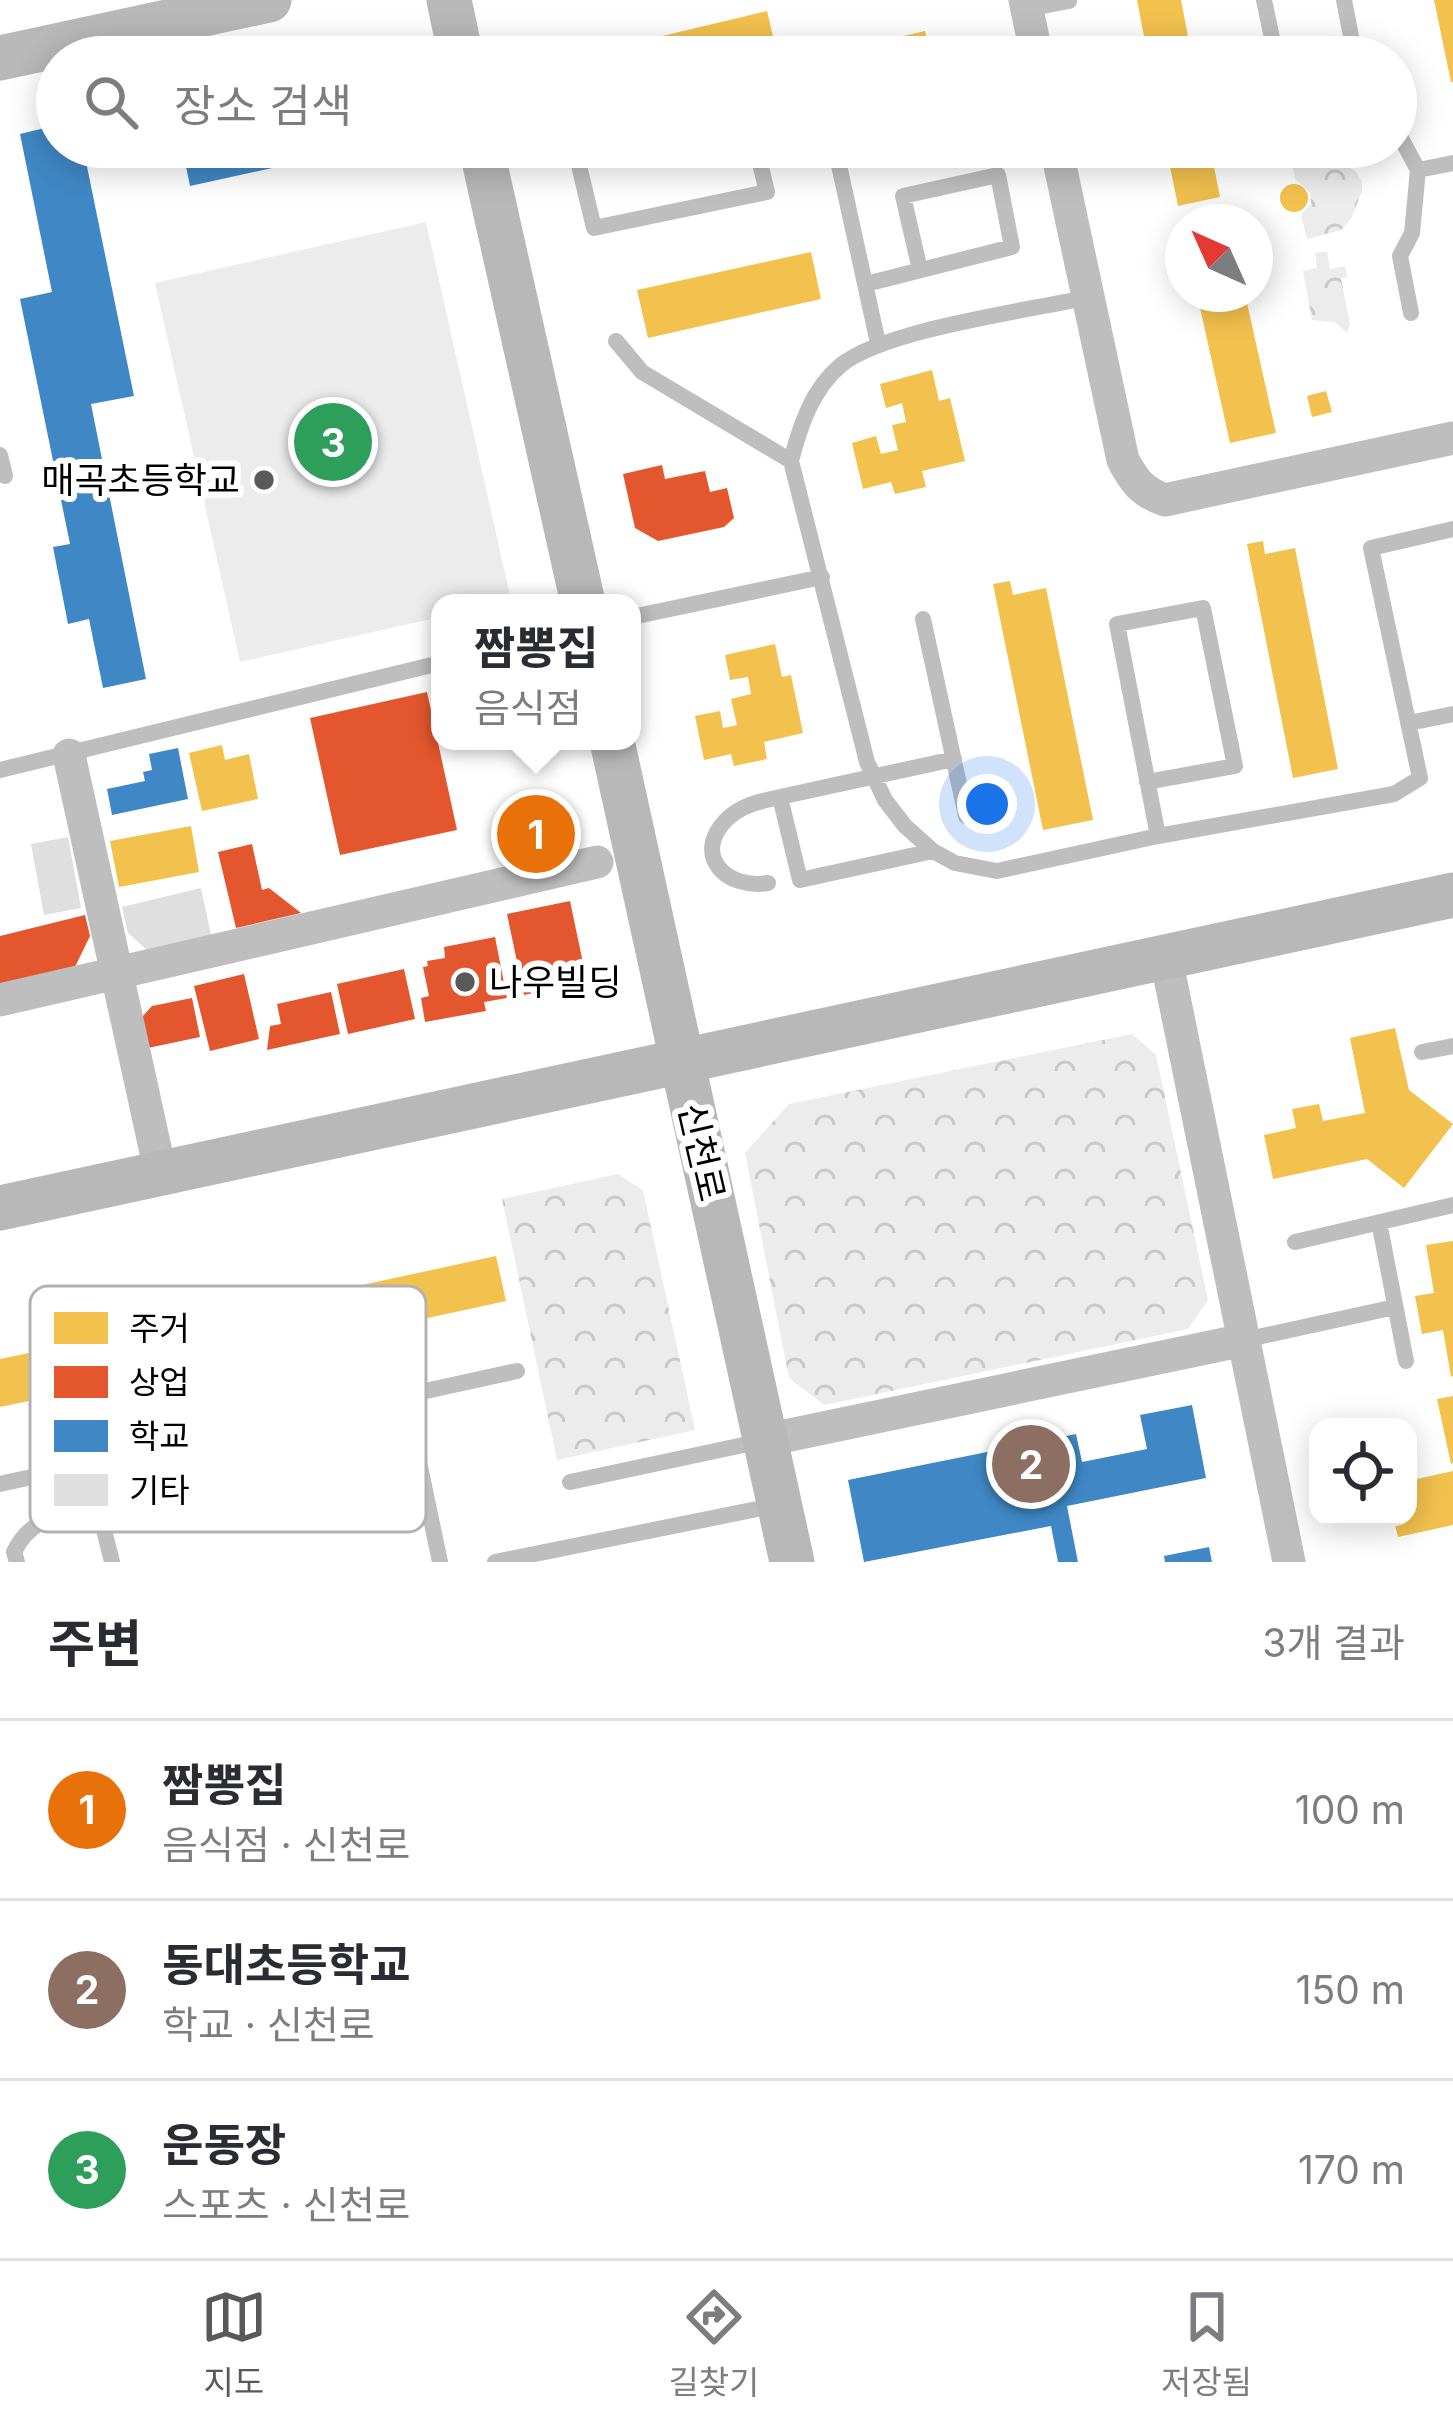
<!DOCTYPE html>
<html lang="ko">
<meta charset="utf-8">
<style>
:root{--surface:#fff;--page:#f7f7f7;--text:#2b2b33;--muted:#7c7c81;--line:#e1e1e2;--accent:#595959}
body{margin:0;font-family:Inter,"Noto Sans KR",sans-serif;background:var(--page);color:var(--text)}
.controls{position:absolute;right:36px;bottom:36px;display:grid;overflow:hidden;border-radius:24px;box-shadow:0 6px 30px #0003}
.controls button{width:108px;height:108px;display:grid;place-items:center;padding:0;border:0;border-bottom:3px solid var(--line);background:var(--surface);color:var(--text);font:60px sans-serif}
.compass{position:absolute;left:1165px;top:204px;width:108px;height:108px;border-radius:50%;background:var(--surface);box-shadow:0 6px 30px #0003;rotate:315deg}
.you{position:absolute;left:987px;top:804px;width:42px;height:42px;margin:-30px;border:9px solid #fff;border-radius:50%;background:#1a73e8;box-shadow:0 0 0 18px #1a73e833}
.badge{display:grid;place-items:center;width:78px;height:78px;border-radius:50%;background:var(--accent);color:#fff;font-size:39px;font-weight:700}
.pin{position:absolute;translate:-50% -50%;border:6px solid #fff;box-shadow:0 3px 12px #0006}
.popup{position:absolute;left:431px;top:594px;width:210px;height:156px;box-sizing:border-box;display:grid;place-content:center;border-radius:24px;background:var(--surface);filter:drop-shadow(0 3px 9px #0005);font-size:39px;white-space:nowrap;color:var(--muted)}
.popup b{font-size:45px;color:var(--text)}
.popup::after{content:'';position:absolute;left:50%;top:100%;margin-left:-24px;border:24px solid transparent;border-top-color:var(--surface)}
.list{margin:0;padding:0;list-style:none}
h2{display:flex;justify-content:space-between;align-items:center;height:156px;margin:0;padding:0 48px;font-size:51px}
h2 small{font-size:39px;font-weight:400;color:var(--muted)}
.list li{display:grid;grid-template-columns:78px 1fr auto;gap:36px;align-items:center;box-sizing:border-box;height:180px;padding:0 48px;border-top:3px solid var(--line)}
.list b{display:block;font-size:45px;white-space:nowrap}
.list p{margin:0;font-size:39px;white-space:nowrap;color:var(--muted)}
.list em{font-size:39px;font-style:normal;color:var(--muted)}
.icon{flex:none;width:66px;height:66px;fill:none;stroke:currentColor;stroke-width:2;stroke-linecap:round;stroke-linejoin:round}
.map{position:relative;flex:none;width:1453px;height:1562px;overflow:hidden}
.search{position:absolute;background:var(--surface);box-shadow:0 6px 30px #0003;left:36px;right:36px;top:36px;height:132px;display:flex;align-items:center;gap:30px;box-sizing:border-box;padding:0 42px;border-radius:66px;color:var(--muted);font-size:45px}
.sheet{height:696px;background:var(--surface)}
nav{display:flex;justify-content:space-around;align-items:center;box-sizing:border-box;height:168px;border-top:3px solid var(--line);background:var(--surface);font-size:33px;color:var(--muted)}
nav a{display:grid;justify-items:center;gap:6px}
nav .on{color:var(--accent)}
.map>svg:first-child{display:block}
.grass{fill:#ececec}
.park{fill:url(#park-crowns)}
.homes{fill:#f2c14e}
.shops{fill:#e4572e}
.schools{fill:#3f88c5}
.building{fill:#dfdfdf}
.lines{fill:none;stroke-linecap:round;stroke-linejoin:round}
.lane{stroke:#bebebe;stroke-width:16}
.street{stroke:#bebebe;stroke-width:33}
.secondary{stroke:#b8b8b8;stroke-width:45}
.poi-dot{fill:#595959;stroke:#fff;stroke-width:4.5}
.labels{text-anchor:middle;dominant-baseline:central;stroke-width:12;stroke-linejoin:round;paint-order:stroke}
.poi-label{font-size:36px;fill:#000;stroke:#fff;text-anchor:end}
.street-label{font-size:36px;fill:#000;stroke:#fff}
.key{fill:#fff;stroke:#b2b2b2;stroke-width:3}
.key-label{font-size:33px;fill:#000}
</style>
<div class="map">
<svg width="1453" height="1562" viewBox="0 0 1453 1562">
<defs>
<pattern id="park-crowns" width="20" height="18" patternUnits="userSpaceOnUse" patternTransform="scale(3)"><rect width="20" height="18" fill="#ececec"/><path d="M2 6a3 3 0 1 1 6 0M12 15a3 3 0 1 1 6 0" fill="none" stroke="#c9c9c9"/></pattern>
</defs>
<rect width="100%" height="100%" fill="#fff"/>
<!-- grass -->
<path class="grass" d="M426 222 511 600 440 603V617L240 662 155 283Z"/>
<!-- park -->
<path class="park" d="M1324 150 1356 172 1362 181V191L1351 219 1341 230 1307 239 1301 215 1311 203 1310 193 1295 179 1291 155Z
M1327 251 1330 269 1345 266 1347 277 1341 278 1350 324 1347 333 1335 322 1312 320 1303 271 1317 268 1315 253Z
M1132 1034 1156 1055 1208 1300 1188 1329 824 1405 789 1378 745 1153 789 1104Z
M618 1174 643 1190 695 1430 557 1460 502 1199Z"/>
<!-- homes -->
<path class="homes" d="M1137 0H1181L1192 57H1148Z
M1434 0H1453V82H1451Z
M767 11 777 53 758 57H574Z
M925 31 931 57H876L873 43Z
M1166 147H1210L1220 197 1178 206Z
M1280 198a14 14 0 1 1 28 0a14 14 0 1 1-28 0Z
M811 252 821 299 648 338 637 290Z
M1197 294H1245L1276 433 1230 443Z
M932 370 939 401 950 398 965 461 922 471 926 487 895 494 891 482 863 489 852 443 876 436 881 454 898 450 892 425 906 422 902 403 886 408 880 384Z
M1326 391 1332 412 1312 417 1307 396Z
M1263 541 1265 554 1295 548 1338 769 1293 778 1247 544Z
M1010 581 1013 595 1046 588 1093 820 1043 830 993 584Z
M775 644 782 677 791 675 803 733 764 742 767 759 734 766 731 754 704 760 695 716 720 711 723 728 737 725 731 699 751 694 748 677 730 680 725 655Z
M222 745 225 760 249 754 258 799 202 811 189 753Z
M191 826 199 872 119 887 110 841Z
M1395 1028 1409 1090 1453 1124 1404 1188 1367 1159 1273 1179 1264 1135 1296 1128 1292 1109 1319 1104 1323 1121 1365 1113 1350 1038Z
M1453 1241V1376L1451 1377 1443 1330 1422 1334 1415 1296 1434 1293 1426 1245Z
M496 1256 506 1301 271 1352 261 1307Z
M208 1316 217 1362 0 1407V1359Z
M1453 1396V1463L1451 1464 1437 1399Z
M1453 1471V1525L1398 1537 1393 1517H1408V1481Z"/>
<!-- shops -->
<path class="shops" d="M662 465 665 479 705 471 710 492 727 488 734 518 724 527 658 541 635 528 623 474Z
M427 692 457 830 340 855 310 718Z
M544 797 573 828 528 871 498 840Z
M252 844 262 890 269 888 301 913 236 928 218 852Z
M570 901 587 982 524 995 507 914Z
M85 915 90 936 75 967 0 984V936Z
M495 937 507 998 484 1002 486 1011 425 1022 421 998 429 996 423 967 428 966 427 961 445 958 444 947Z
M404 969 415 1019 348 1034 337 984Z
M244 974 259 1039 210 1051 194 986Z
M331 992 340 1034 267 1050 270 1026 281 1024 277 1004Z
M192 998 200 1037 148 1048 142 1017 152 1006Z"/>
<!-- schools -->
<path class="schools" d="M57 125V147H83L134 396 91 404 146 679 103 688 89 619 68 624 53 547 70 544 20 299 52 292 20 134Z
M182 147H359V149L190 186Z
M178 748 188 799 112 815 107 789 145 781 143 772 152 770 149 754Z
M1192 1405 1206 1478 1067 1506 1078 1562H1058L1051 1526 864 1562 848 1480 1076 1434 1082 1462 1147 1449 1140 1415Z
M1209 1547 1212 1562H1165L1164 1556Z"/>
<!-- building -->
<path class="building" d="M68 837 81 908 44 915 31 844Z
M201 888 211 935 147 950 128 933 122 907Z"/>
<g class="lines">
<!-- lane -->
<path class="lane" d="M1264 0 1276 57
M1344 0 1355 57
M1027 9 1069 1
M1396 129 1418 170 1453 163
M585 147 575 149 594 228 767 192 756 147
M835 147 878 343
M866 284 1012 247 998 175 903 196 920 270
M1411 313 1400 256 1412 233 1418 170
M616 341 642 372 791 461 867 762 885 800 905 826 933 851 955 863 997 871 1158 836 1394 794 1420 778 1371 548 1453 529
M0 455 5 476
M791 461C800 426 812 389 841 365 886 329 1027 311 1089 297
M632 617 822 577
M923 619 966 816
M1409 723 1453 714
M0 770 440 663
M1147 782 1235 766 1203 608 1117 624 1158 836
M933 851 800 880 780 797 954 759
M768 883C726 890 692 855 726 820 741 805 761 801 780 797
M1422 1052 1453 1046
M1379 1222 1406 1361
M1295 1242 1453 1205
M1244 1340 1395 1307
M405 1395 440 1562
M88 1465 112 1562
M570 1482 762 1441
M0 1484 517 1371
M17 1562 14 1552C31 1516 62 1515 98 1506
M495 1562 777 1505"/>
<!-- street -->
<path class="street" d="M1025 0 1037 57
M1056 147 1123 460C1134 481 1142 492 1165 500L1453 438
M69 755 161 1175
M1166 958 1289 1562
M0 1000 597 862
M766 1440 1244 1340"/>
<!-- secondary -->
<path class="secondary" d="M449 0 461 57
M0 58 269 0
M481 147 583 603
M612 741 792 1562
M0 1208 1453 895"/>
</g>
<!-- markers -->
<g class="poi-dot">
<circle cx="264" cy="480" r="12"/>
<circle cx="465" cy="982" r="12"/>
</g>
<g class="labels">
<!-- poi labels -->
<g class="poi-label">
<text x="240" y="480">매곡초등학교</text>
<text x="489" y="982" text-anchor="start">나우빌딩</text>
</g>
<!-- street labels -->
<g class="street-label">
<text transform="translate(702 1152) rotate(77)">신천로</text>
</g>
</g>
<!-- legend -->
<rect x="30" y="1286" width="396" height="246" rx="18" class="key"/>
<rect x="54" y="1312" width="54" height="32" fill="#f2c14e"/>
<rect x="54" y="1366" width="54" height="32" fill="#e4572e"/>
<rect x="54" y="1420" width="54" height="32" fill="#3f88c5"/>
<rect x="54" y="1474" width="54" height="32" fill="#dfdfdf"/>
<g class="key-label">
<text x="129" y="1340">주거</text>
<text x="129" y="1394">상업</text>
<text x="129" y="1448">학교</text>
<text x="129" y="1502">기타</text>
</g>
</svg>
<div class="controls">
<button><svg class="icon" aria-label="locate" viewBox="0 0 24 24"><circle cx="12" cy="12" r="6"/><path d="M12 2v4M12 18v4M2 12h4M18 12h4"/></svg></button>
</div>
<svg class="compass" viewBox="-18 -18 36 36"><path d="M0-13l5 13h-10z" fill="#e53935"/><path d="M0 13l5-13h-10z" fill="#7c7c81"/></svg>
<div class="you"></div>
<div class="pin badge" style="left:536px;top:834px;background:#e8710a">1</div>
<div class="popup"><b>짬뽕집</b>음식점</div>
<div class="pin badge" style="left:1031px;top:1464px;background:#8d6e63">2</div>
<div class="pin badge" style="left:333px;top:442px;background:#2e9e5b">3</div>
<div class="search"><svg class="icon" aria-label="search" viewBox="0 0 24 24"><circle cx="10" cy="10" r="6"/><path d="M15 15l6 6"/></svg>장소 검색</div>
</div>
<section class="sheet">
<h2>주변<small>3개 결과</small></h2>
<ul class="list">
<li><span class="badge" style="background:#e8710a">1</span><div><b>짬뽕집</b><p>음식점 · 신천로</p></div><em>100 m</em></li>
<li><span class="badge" style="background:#8d6e63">2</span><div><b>동대초등학교</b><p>학교 · 신천로</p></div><em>150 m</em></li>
<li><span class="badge" style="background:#2e9e5b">3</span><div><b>운동장</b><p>스포츠 · 신천로</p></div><em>170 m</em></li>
</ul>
</section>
<nav>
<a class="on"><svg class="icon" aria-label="map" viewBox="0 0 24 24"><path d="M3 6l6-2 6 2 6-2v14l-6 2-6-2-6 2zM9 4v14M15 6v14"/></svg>지도</a>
<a><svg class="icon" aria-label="directions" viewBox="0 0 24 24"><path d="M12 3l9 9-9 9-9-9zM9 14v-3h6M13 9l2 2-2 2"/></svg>길찾기</a>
<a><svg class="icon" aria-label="saved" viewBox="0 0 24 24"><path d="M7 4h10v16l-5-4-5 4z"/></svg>저장됨</a>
</nav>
